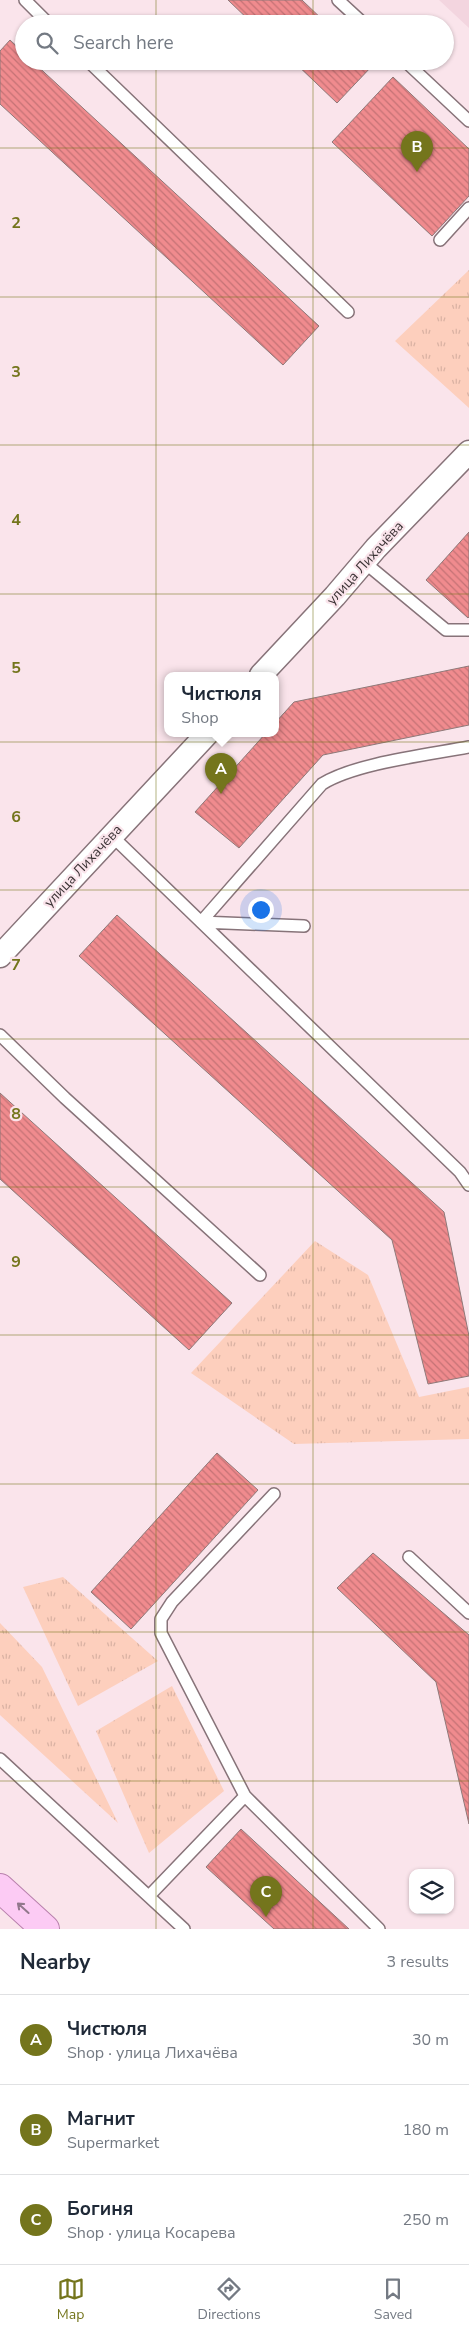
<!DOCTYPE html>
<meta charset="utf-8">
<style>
:root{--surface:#fff;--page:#f6f6f7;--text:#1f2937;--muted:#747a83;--line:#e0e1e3;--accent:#74751c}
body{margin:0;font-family:"Nunito Sans",sans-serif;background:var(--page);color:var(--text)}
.controls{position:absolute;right:15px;bottom:15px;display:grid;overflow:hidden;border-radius:10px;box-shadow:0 1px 4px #0004}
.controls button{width:45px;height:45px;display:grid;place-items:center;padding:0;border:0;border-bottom:1px solid var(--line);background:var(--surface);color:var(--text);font:25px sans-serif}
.you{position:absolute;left:260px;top:909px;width:18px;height:18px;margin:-12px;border:4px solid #fff;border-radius:50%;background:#1a73e8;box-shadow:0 0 0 8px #1a73e833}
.badge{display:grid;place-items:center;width:32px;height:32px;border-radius:50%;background:var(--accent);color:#fff;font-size:16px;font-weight:700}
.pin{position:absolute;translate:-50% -41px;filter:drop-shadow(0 1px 2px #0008)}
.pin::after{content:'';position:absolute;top:26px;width:18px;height:15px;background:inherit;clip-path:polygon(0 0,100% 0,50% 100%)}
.popup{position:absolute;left:164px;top:672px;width:115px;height:65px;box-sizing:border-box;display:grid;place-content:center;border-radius:10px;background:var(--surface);filter:drop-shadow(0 1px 4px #0005);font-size:16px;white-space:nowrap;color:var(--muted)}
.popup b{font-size:19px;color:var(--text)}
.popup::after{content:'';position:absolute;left:50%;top:100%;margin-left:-10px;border:10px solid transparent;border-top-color:var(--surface)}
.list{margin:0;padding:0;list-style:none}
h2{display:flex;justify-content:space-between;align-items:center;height:65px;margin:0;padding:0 20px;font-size:21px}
h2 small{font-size:16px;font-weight:400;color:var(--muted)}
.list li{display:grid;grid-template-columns:32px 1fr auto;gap:15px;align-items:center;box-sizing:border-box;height:90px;padding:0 20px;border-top:1px solid var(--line)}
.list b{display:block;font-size:19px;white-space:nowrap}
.list p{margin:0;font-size:16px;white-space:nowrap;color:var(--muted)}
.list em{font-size:16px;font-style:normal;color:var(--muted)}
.icon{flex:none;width:28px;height:28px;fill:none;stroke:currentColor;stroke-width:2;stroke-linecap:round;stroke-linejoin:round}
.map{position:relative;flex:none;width:469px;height:1929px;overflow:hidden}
.search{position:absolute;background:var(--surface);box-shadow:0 1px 4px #0004;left:15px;right:15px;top:15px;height:55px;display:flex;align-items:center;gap:12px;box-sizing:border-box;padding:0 18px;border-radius:28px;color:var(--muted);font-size:19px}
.sheet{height:335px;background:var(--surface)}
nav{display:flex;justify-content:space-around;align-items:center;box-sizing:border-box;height:70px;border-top:1px solid var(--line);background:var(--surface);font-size:14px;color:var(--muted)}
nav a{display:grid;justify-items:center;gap:2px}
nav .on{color:var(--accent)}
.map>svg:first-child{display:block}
.built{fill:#f3d5df}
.grass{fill:url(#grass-tufts)}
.building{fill:url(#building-back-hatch);stroke:#8e7979}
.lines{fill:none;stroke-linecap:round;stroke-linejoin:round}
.lane-casing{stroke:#877379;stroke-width:14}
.street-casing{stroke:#877379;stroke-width:25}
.primary-casing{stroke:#b880ac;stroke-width:30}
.lane{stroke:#fff;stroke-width:11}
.street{stroke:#fff;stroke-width:22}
.primary{stroke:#fccbf4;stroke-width:28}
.oneway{stroke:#92788c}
.grid{fill:none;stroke:#74751c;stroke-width:1;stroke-opacity:0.55}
.labels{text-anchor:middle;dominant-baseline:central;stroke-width:4.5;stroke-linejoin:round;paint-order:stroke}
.street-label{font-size:14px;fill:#3c3436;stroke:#fae4eb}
.grid-label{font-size:16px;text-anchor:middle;font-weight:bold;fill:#74751c;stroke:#fae4eb;stroke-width:4.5;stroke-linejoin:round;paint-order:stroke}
</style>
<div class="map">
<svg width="469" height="1929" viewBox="0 0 469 1929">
<defs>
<pattern id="grass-tufts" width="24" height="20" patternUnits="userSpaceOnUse" patternTransform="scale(1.25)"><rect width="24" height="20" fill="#fdcfbd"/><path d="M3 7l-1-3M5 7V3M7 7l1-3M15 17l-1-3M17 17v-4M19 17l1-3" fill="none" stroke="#dab2a3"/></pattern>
<pattern id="building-back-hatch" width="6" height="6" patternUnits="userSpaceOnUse" patternTransform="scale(1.25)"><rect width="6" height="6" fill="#f08b8e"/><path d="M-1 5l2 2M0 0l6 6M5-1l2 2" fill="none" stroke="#c47275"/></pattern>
</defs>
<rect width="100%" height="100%" fill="#fae4eb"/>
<!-- built -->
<path class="built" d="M439 0H469V28Z"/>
<!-- grass -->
<path class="grass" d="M469 270V408L395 341Z
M315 1241 368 1275 419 1397 469 1387V1439L294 1444 191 1373Z
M63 1577 158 1661 78 1706 23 1587Z
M0 1623 42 1667 118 1823 0 1715Z
M172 1686 224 1791 149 1853 96 1731Z"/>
<!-- building -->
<path class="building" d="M228 0H302L327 24H253Z
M10 40 24 53V61H32L319 326 283 365 0 104V51Z
M293 61H367L372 66 337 103Z
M393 77 469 149V196L432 236 332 142Z
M469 532V617L468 618 426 580Z
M469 666V725L323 755 239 848 195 812 266 733H275V723L294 702Z
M117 915 444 1212 469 1336V1376L428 1384 392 1240 79 956Z
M0 1093 232 1303 189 1350 0 1179Z
M217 1453 258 1490 131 1629 91 1592Z
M373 1553 469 1635V1824L436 1682 337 1588Z
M241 1829 349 1929H274L206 1867Z"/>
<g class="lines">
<defs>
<path id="lane" d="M25 0 49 24
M338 0 364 24
M88 61 348 312
M405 61 469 121
M440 240 469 208
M364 562 446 630H469
M112 836 460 1172 469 1185
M201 922 322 784C356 763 427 755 469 747
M201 922 304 926
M0 1035 65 1098 260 1275
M274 1494 172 1602 161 1619V1633L245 1796 379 1929
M409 1557 469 1613
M0 1759 184 1929
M149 1896 245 1796"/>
<path id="street" d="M261 675 335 596 376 548 469 452
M0 956 208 733"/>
<path id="primary" d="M0 1888 45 1929"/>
</defs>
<!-- lane casing -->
<use href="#lane" class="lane-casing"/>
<!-- street casing -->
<use href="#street" class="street-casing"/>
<!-- primary casing -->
<use href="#primary" class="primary-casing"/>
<!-- lane -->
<use href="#lane" class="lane"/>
<!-- street -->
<use href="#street" class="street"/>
<!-- primary -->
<use href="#primary" class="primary"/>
</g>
<!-- one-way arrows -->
<defs><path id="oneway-shaft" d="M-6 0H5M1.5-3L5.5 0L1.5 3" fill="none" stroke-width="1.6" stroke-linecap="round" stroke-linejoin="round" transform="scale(1.25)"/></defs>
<use class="oneway" href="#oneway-shaft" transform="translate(23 1908) rotate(-138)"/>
<!-- grid -->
<path class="grid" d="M156 0V24M313 0V24M156 61V1929M313 61V1929M0 148H469M0 297H469M0 445H469M0 594H469M0 742H469M0 890H469M0 1039H469M0 1187H469M0 1335H469M0 1484H469M0 1632H469M0 1781H469"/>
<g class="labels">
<!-- street labels -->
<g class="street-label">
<text transform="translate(365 563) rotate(-48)">улица Лихачёва</text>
<text transform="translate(83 866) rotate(-47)">улица Лихачёва</text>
</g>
</g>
<g class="grid-label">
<text x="16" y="228">2</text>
<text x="16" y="377">3</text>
<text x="16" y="525">4</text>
<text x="16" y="673">5</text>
<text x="16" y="822">6</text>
<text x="16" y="970">7</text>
<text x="16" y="1119">8</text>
<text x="16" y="1267">9</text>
</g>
</svg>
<div class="controls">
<button><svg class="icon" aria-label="layers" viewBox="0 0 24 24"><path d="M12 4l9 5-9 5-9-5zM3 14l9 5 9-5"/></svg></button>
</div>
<div class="you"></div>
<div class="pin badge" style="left:221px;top:794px">A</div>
<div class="popup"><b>Чистюля</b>Shop</div>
<div class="pin badge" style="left:417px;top:172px">B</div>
<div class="pin badge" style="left:266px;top:1917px">C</div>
<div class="search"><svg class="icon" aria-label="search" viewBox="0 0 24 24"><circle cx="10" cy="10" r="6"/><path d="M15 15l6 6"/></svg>Search here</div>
</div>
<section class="sheet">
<h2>Nearby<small>3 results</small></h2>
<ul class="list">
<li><span class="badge">A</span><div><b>Чистюля</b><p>Shop · улица Лихачёва</p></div><em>30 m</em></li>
<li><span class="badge">B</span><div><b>Магнит</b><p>Supermarket</p></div><em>180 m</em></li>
<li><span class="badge">C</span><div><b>Богиня</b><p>Shop · улица Косарева</p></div><em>250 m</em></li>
</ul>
</section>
<nav>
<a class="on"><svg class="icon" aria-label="map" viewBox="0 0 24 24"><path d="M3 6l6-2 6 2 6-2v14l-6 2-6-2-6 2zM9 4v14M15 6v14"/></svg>Map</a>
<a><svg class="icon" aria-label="directions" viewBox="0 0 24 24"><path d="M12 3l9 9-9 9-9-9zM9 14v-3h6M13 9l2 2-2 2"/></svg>Directions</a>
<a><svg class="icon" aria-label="saved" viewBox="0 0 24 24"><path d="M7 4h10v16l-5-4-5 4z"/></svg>Saved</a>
</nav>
